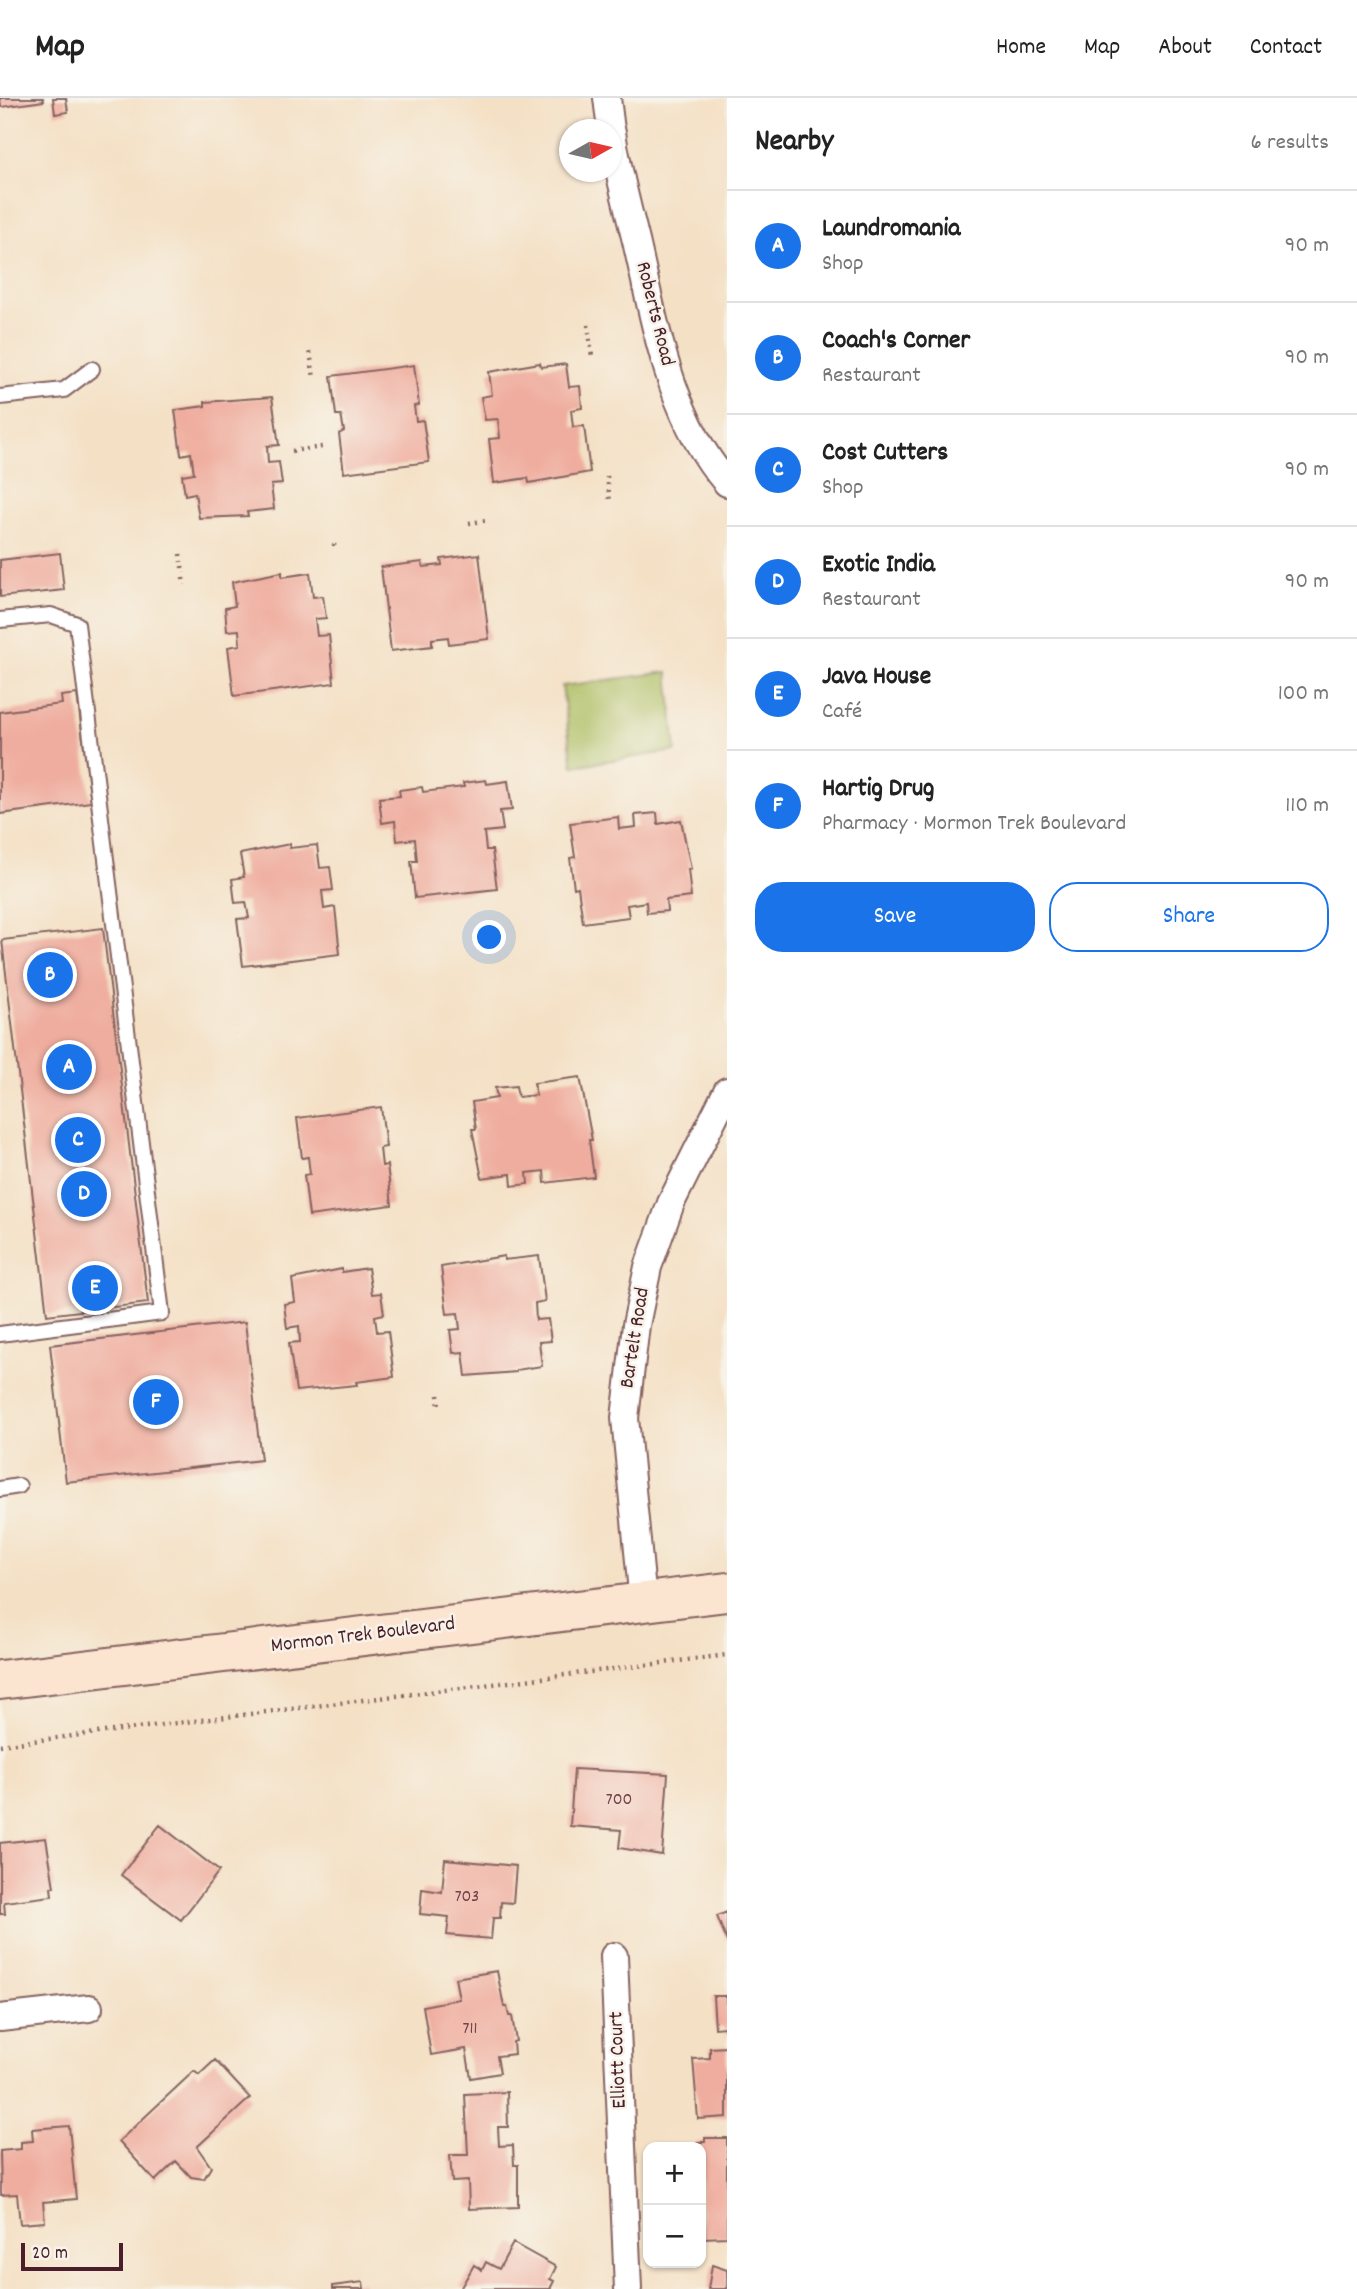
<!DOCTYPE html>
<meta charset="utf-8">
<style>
:root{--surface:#fff;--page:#f6f6f6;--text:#222;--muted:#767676;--line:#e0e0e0;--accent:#1a73e8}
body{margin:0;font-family:Dekko,sans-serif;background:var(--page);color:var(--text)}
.controls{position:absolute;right:21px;bottom:21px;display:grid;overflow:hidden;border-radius:14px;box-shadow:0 2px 5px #0004}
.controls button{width:63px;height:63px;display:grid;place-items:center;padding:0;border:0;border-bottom:2px solid var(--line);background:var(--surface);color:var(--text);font:35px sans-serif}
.compass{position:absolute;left:559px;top:21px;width:63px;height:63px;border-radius:50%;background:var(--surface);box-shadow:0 2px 5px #0004;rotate:82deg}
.scale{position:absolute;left:21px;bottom:18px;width:102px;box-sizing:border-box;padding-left:7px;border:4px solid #4a1f2b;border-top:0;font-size:19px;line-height:24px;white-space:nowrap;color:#4a1f2b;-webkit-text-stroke:5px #f7f3e8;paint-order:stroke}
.you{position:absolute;left:490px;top:840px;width:24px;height:24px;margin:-18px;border:5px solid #fff;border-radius:50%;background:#1a73e8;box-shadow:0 0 0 10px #1a73e833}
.badge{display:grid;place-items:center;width:46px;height:46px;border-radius:50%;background:var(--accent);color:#fff;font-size:23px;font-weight:700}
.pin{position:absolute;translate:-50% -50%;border:4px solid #fff;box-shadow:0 2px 7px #0006}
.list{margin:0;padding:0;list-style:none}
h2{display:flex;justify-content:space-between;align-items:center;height:91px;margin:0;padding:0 28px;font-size:30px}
h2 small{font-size:23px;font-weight:400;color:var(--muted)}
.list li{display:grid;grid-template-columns:46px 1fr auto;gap:21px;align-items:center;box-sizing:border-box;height:112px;padding:0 28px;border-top:2px solid var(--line)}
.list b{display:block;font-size:26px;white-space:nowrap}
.list p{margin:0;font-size:23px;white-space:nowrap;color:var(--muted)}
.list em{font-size:23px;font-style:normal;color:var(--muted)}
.actions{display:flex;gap:14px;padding:21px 28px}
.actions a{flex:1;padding:16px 0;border:2px solid var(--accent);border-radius:28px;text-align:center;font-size:24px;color:var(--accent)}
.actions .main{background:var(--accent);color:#fff}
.map{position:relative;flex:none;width:727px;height:2191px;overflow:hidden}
header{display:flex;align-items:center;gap:42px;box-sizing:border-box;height:98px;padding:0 35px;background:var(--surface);border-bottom:2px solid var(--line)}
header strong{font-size:33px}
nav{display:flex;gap:38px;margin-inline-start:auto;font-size:24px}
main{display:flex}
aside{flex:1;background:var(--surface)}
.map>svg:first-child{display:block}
.green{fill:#acbd60;stroke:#7b6e46;stroke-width:2}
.building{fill:#efad9f}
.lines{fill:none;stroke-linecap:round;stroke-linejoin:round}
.service-casing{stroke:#866361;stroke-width:18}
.minor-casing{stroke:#866361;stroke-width:30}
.secondary-casing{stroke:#866361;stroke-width:42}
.path{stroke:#866361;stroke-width:4.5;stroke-dasharray:2 5;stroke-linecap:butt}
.service{stroke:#fff;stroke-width:14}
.minor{stroke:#fff;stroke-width:26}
.secondary{stroke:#fce5d0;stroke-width:38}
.labels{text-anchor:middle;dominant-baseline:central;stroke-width:5;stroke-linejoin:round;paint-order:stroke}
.number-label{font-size:18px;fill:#734248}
.street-label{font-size:21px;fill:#4a1f2b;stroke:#f7f3e8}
</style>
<header>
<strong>Map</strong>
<nav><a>Home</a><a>Map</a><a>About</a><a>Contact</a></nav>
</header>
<main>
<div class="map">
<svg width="727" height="2191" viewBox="0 0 727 2191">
<rect width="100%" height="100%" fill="#f7f3e8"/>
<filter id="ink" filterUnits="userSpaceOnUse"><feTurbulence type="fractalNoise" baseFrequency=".0143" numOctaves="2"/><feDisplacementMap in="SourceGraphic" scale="14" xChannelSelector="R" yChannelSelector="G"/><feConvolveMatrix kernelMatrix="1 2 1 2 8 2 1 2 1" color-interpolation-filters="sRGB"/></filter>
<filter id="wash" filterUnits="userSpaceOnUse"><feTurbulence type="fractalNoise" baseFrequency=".00686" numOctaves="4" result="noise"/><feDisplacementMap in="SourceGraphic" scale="28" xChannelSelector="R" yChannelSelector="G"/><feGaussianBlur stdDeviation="1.57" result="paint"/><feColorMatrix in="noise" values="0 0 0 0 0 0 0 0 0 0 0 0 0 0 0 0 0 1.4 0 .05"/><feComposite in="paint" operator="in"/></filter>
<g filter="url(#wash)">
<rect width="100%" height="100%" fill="#f4e0c5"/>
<!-- green -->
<path class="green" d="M668 574 676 653 573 668 562 588Z"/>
<g id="blocks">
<!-- building -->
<path class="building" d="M0 0H43L44 3 1 9Z
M53 0H66L68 14 55 16Z
M540 265 541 269 566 266 569 289 580 288 582 310 571 312 573 329 584 328 590 374 529 385 528 380 494 385 489 341 500 340 498 321 485 322 481 299 492 297 489 274Z
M414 267 419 307 414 308 416 323 423 322 429 364 344 375 339 336 344 333 341 317H336L331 278Z
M272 299 279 347 267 348 268 365 279 364 282 386 271 387 274 411 247 414 248 418 199 420 195 395 185 397 182 377 194 375 191 355 181 357 175 312 205 308V304Z
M60 455 64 492 0 499V462Z
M479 456 489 541 449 546 448 539 432 541V548L391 553 381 469 422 464 423 469 442 467 441 461Z
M282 474V479L310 475 313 499 323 498 326 520 315 521 317 538 329 537 334 585 234 598 228 549 240 547 239 532 227 533 225 510 235 508 232 484Z
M77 596 91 704 0 716V614L62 606 61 598Z
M486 682 487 686 508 683 512 712 500 713 503 732 484 734 486 752H492L497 791 415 800 411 763H417L415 741 397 743 395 723 382 725 379 700 400 698 399 692 422 689 423 694 464 689 463 685Z
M657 715 658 726 681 722 691 771H688L691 799 666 802 667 813 647 815 646 804 627 807 629 819 583 825 578 789 574 790 570 760 575 759 570 725 618 719 619 731 636 729 635 717Z
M290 746V750L317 747 320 770 330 769 333 792 322 793 324 811 335 809 340 856 243 868 237 821 249 820 246 804 235 805 232 781 244 779 240 756Z
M103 830 148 1205 47 1217 2 842Z
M580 979 592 1042H589L594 1079 545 1085 544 1073 527 1075 528 1086 512 1088 511 1076 482 1080 472 1031H476L472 1004 497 1000 495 990 516 988 518 999 536 997 534 985Z
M381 1009 386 1049 380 1050 382 1068 387 1067 392 1107 309 1118 304 1077 310 1076 308 1059 302 1060 297 1020Z
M504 1158V1162L539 1158 545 1203 535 1205 536 1222 548 1221 551 1243 539 1244 542 1268 516 1272V1274L466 1278 463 1254 453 1255 450 1232 460 1231 458 1215 447 1216 441 1169Z
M368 1170 372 1196 381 1195 384 1216 375 1218 377 1234 388 1233 394 1279 356 1284 357 1287 296 1293 289 1245 300 1244 299 1228 287 1230 284 1206 295 1204 292 1181 342 1171V1174Z
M245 1224 261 1362 66 1384 50 1247Z
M574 1671 668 1676 662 1757 619 1750 621 1732 570 1728Z
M160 1727 219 1773 181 1822 121 1777Z
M46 1740 54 1789H51L52 1798 4 1804 5 1816H0V1745Z
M445 1761 516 1768 513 1805 501 1804 500 1820H493L491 1841 447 1837 449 1819 420 1816 422 1791 442 1794Z
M727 1814V1844L717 1818Z
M497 1873 504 1909H507L509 1918H512L516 1943 513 1944 514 1956 497 1958 500 1975 471 1980 466 1951 431 1957 423 1908 459 1901 455 1880Z
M713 1898H727V1942L724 1929 715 1930Z
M727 1949V2019L698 2021 693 1961 710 1960V1950Z
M215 1962 250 2000 197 2049 211 2069 204 2081 191 2079 176 2063 155 2083 119 2043 194 1973 199 1977Z
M507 1994 508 2029H498L499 2048 513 2047 514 2067H518V2109L469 2111 468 2083 452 2084 450 2057H468L465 1996Z
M69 2028 76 2101 43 2104 45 2124 20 2126 17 2096 1 2097 0 2053 21 2051V2044L33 2043 32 2031Z
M705 2040H727V2139L702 2140 701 2049H697V2044H705Z
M513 2145 556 2169 550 2181 554 2183 550 2191H460L474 2167 482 2172 486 2164 499 2171Z
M712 2167 727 2172V2191H708Z
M363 2184 364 2191H333V2188Z"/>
</g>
</g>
<g filter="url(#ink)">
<use href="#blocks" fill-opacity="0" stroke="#866361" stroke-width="2"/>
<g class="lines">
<defs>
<path id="service" d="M0 299 64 292 92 271
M0 522 51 517 77 526 162 1215 0 1236
M0 1391 19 1388"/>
<path id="minor" d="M607 0 611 32
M612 34C617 70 627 107 636 143 655 225 670 320 727 385
M643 1504 625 1320 636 1227 648 1169 671 1105 727 993
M614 1858 628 2191
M0 1920 89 1910"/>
<path id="secondary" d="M0 1582 727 1494"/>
</defs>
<!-- service casing -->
<use href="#service" class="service-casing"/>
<!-- minor casing -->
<use href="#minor" class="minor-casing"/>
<!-- secondary casing -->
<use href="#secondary" class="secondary-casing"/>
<!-- path -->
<path class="path" d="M588 227 592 259
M310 254 314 280
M292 353 322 349
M607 378 610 404
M469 425 489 422
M334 446 335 452
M180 456 181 464
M182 468 183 475
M183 480 184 487
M438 1297 439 1309
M0 1647 727 1557"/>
<!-- service -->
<use href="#service" class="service"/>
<!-- minor -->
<use href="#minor" class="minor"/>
<!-- secondary -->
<use href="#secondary" class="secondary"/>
</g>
</g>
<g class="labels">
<!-- number labels -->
<g class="number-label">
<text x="619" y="1702">700</text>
<text x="467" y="1799">703</text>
<text x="470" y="1931">711</text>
</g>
<!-- street labels -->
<g class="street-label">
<text transform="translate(654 216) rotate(76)">Roberts Road</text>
<text transform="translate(636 1240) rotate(-81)">Bartelt Road</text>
<text transform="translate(363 1538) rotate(-7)">Mormon Trek Boulevard</text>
<text transform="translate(619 1962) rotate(-92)">Elliott Court</text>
</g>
</g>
</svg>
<div class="controls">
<button>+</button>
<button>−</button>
</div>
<svg class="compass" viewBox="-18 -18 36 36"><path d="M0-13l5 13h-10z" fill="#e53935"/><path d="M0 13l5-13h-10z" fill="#767676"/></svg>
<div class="scale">20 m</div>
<div class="you"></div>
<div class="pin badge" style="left:69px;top:969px">A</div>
<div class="pin badge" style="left:50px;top:877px">B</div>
<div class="pin badge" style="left:78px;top:1042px">C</div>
<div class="pin badge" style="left:84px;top:1096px">D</div>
<div class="pin badge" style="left:95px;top:1190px">E</div>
<div class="pin badge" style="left:156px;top:1304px">F</div>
</div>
<aside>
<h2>Nearby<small>6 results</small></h2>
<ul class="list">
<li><span class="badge">A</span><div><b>Laundromania</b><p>Shop</p></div><em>90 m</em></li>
<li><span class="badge">B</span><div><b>Coach's Corner</b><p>Restaurant</p></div><em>90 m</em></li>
<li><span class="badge">C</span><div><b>Cost Cutters</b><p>Shop</p></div><em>90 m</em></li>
<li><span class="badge">D</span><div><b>Exotic India</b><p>Restaurant</p></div><em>90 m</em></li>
<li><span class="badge">E</span><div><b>Java House</b><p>Café</p></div><em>100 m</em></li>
<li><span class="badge">F</span><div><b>Hartig Drug</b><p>Pharmacy · Mormon Trek Boulevard</p></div><em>110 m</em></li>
</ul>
<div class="actions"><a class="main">Save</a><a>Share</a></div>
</aside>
</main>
